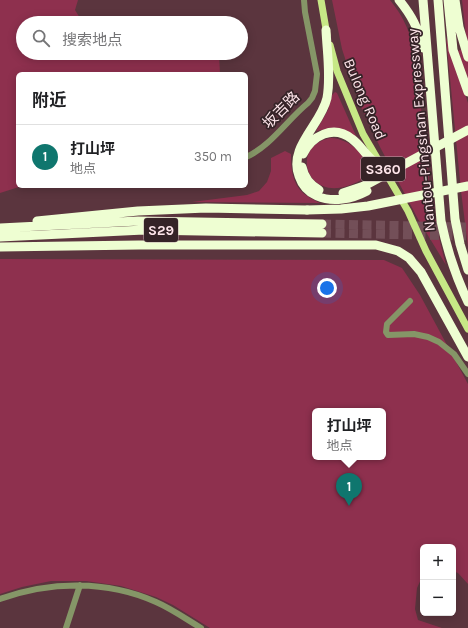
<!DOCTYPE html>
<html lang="zh">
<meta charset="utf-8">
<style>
:root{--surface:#fff;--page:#f2f2f2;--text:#202124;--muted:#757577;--line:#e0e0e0;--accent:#0f766e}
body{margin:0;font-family:Karla,"Noto Sans SC",sans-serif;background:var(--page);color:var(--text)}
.controls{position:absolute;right:12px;bottom:12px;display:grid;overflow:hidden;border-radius:6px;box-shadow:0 2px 10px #0003}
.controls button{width:36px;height:36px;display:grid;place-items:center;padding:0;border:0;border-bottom:1px solid var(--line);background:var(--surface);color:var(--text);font:20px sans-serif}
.you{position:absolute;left:327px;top:288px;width:14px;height:14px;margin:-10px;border:3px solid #fff;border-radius:50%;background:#1a73e8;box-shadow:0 0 0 6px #1a73e833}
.badge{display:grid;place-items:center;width:26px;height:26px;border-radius:50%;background:var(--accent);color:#fff;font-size:13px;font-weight:700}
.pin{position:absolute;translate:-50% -33px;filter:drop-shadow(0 1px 2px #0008)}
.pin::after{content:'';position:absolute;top:21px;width:14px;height:12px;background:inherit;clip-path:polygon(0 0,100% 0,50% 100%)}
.popup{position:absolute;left:312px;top:408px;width:74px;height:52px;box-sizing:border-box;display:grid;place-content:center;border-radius:6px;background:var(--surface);filter:drop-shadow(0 1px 3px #0005);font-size:13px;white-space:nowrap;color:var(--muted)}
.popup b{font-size:15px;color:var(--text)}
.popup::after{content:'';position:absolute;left:50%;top:100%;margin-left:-8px;border:8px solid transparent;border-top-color:var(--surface)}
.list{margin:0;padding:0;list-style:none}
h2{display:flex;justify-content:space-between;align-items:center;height:52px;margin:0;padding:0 16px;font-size:17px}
h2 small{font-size:13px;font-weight:400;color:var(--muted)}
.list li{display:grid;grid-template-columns:26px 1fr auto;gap:12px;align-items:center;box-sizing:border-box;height:64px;padding:0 16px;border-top:1px solid var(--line)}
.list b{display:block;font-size:15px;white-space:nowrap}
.list p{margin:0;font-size:13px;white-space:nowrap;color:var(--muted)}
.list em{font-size:13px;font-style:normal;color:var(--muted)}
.icon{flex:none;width:22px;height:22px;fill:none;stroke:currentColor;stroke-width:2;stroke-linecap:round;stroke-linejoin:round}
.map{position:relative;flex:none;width:468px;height:628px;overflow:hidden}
.search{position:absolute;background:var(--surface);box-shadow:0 2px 10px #0003;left:16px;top:16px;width:232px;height:44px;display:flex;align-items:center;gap:10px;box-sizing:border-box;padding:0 14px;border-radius:22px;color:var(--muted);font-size:15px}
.panel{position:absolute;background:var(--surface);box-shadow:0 2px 10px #0003;left:16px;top:72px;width:232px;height:116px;border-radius:6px}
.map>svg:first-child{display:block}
.green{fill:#8e304e;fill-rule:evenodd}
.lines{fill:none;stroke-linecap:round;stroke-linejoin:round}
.highway-tunnel{stroke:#734f58;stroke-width:9;stroke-dasharray:9 4.5;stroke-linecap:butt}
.minor{stroke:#859667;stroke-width:6}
.major{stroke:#c7e886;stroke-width:7}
.highway{stroke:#eefed2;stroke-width:9}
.highway-bridge{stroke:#eefed2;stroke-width:9}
.labels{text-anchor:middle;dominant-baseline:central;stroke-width:3.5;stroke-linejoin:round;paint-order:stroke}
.shield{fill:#352327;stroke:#c2abb0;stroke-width:1}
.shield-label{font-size:14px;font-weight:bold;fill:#fee5ea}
.street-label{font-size:15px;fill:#fee5ea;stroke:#352327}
</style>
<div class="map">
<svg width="468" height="628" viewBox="0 0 468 628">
<rect width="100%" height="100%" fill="#5b353e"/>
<!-- green -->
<path class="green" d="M0 0H78L75 10 83 23H23V53H219L220 74H18V186H29L19 187 0 193Z
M332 0H390C404 17 411 34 415 55 424 125 427 197 446 265L418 219 380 147 361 107 342 49Z
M462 0H468V80L458 51 467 46Z
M130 18 174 23H92Z
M446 37 468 103V247L461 191Z
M335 92 337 93 357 138C339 127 336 127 316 131L328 110 332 95Z
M331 138C351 139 365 156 375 172 363 179 351 187 338 188 302 191 294 144 331 138Z
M285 151 291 154C291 168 292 183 303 193 308 197 314 200 320 203L192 202 247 195 259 191 267 182 271 171V158Z
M0 259 384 260 402 268 420 295 468 384V584L458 573 453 571V547H423V575L417 588 415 609 418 620 442 628H210L173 605 156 597 121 586 86 581H51L22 587 0 594ZM315 411H383V457H315Z"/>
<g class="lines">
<!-- highway-tunnel -->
<path class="highway-tunnel" d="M322 224 468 227
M322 233 468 236"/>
<!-- minor -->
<path class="minor" d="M246 157C270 147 288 119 308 103L312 98 315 91 317 74 305 12 304 0
M410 301 387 324 386 332 388 335 414 334 428 337 439 342 454 354 468 374
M0 599C50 581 107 580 156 602 172 609 186 619 201 628
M66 628 80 585"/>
<!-- major -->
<path class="major" d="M321 0 327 35
M330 45 337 71 363 134 408 211 426 251 468 329"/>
<!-- highway -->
<path class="highway" d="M399 0C412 16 418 28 423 48
M423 0 441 221C447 250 455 275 468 302
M438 0 455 219 460 244 468 270
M448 0 453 50 468 92
M455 0 459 27 468 57
M326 30C327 52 331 76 327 98 321 125 288 147 299 176 302 185 308 192 317 196 333 203 352 199 367 191
M303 154C312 136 333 124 352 139 359 144 363 151 369 157 374 162 379 165 384 169
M302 167C304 177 310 185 319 190
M343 193 364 186
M37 221 138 211 206 208 307 210
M0 228 138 221 322 224
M0 237 144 230 322 233
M0 247 139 245H376L398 251 409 258 421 272 468 357"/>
<!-- highway-bridge -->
<path class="highway-bridge" d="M364 186 468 130
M307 210 341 209 368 206 468 186"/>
</g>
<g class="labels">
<!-- shield labels -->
<g class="shield">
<rect x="361" y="157" width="44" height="24" rx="3"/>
<rect x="144" y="218" width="34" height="24" rx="3"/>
</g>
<g class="shield-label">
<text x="383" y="169">S360</text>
<text x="161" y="230">S29</text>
</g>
<!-- street labels -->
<g class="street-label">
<text transform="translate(365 99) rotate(67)">Bulong Road</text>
<text transform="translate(281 110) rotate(-45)">坂吉路</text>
<text transform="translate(421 130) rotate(-95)">Nantou-Pingshan Expressway</text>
</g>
</g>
</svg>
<div class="controls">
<button>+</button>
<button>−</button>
</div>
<div class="you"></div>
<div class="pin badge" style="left:349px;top:506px">1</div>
<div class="popup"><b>打山坪</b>地点</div>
<div class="search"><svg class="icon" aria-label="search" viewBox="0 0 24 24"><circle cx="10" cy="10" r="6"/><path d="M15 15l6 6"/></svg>搜索地点</div>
<section class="panel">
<h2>附近<small></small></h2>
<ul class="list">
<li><span class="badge">1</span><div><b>打山坪</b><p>地点</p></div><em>350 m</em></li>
</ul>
</section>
</div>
